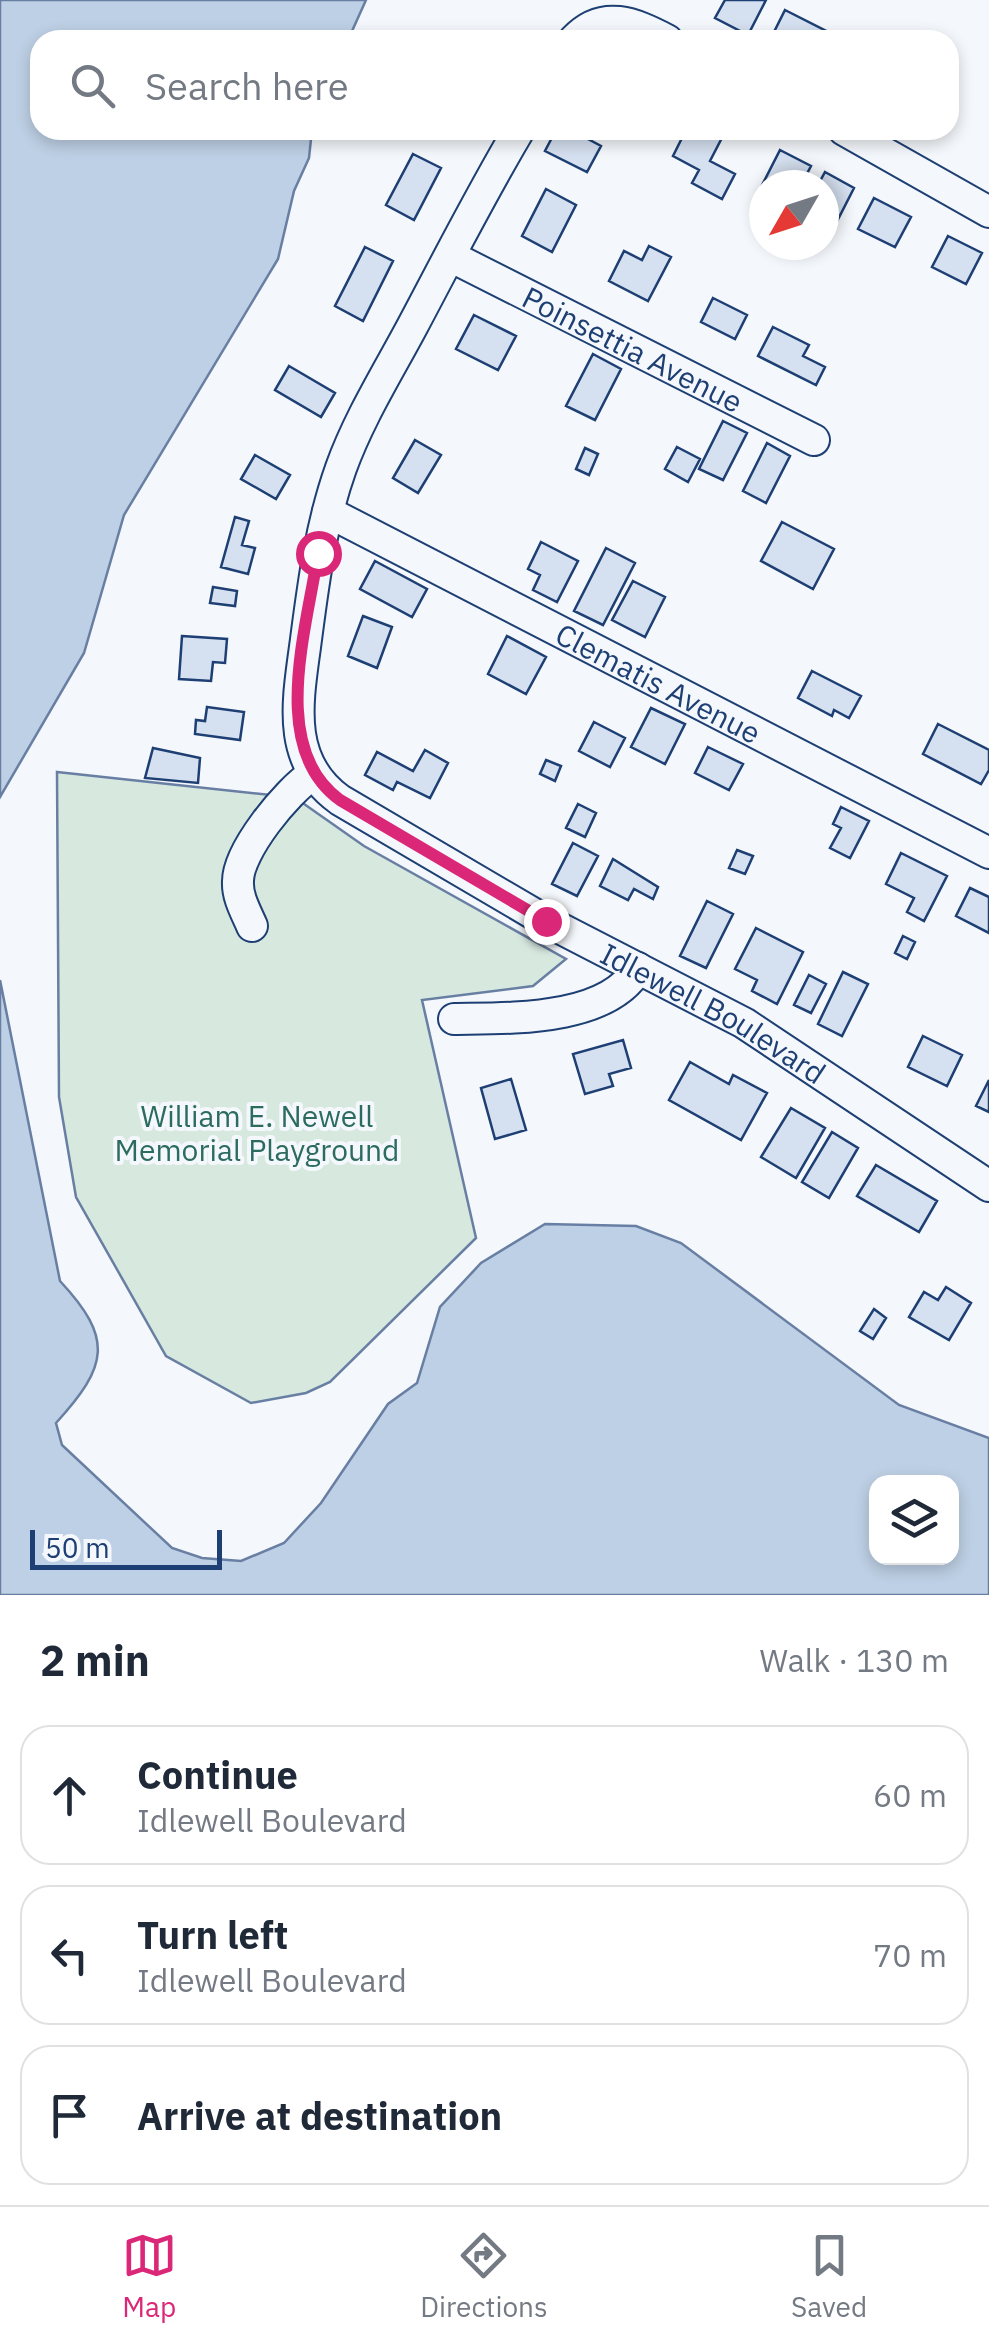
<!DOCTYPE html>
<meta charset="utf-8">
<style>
:root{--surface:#fff;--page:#f6f6f7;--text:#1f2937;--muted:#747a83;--line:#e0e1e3;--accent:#db2777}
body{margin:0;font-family:"IBM Plex Sans",sans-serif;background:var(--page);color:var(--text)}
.controls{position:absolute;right:30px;bottom:30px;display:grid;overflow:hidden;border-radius:20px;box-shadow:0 5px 15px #0003}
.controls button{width:90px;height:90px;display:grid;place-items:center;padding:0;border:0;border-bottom:2px solid var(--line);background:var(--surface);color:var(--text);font:50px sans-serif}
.compass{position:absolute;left:749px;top:170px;width:90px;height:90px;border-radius:50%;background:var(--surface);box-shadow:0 5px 15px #0003;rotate:231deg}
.scale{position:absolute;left:30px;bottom:25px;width:192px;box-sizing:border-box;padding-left:10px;border:5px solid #1d3f73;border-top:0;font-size:28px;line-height:35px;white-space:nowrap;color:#1d3f73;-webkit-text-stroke:8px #f4f7fb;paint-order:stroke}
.stop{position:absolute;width:30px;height:30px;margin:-22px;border:8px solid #db2777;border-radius:50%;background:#fff}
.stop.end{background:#db2777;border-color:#fff;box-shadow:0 2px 10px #0008}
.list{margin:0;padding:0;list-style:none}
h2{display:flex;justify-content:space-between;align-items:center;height:130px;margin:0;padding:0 40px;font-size:42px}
h2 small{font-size:32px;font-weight:400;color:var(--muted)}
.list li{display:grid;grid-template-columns:65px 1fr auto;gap:30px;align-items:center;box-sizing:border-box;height:140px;margin:0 20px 20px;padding:0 20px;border:2px solid var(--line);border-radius:30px}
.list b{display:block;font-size:38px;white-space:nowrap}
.list p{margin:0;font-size:32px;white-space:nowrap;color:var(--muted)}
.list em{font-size:32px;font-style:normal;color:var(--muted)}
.icon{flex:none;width:55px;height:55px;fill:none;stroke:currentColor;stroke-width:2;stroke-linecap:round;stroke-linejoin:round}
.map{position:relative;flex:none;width:989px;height:1595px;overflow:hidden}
.search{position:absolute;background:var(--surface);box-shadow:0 5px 15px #0003;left:30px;right:30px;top:30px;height:110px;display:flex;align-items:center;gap:25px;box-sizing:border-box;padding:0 35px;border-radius:30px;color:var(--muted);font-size:38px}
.sheet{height:610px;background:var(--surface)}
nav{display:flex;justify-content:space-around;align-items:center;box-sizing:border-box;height:140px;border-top:2px solid var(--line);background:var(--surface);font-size:28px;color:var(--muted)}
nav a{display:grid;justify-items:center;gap:5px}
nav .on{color:var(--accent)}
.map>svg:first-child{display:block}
.green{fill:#d7e8df;stroke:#687fa3;stroke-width:2.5}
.water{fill:#bed0e5;stroke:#687fa3;stroke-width:2.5;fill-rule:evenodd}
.building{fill:#d5e0f0;stroke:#1d3f73;stroke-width:2.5}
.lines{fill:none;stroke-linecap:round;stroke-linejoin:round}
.minor-casing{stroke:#1d3f73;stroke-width:34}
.minor{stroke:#f4f7fb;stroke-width:30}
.route{stroke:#db2777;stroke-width:12}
.labels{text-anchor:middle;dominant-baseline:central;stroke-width:8;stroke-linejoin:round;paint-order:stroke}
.street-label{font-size:30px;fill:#1d3f73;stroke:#f4f7fb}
.park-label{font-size:30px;fill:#2c6c60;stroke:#f4f7fb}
</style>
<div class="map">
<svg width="989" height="1595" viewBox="0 0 989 1595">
<rect width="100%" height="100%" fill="#f4f7fb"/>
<!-- green -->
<path class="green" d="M57 772 271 795 277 785 364 846 566 959 533 986 422 1000 476 1238 330 1382 306 1393 251 1403 166 1356 76 1197 59 1097Z"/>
<!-- water -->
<path class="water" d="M0 0H366L348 40H40V130H312L309 158 294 191 278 259 124 515 84 653 0 797Z
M0 980 60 1281C114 1339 108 1366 56 1423L62 1445 172 1548 202 1558 241 1561 284 1543 321 1503 388 1404 417 1383 440 1307 481 1263 545 1224 636 1226 681 1243 899 1405 989 1438V1595H0ZM876 1482H952V1558H876Z"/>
<!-- building -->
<path class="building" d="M725 0H766L748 35 715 18Z
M785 10 838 37 837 40H770Z
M556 130H571L601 146 587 172 545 151Z
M686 130H726L710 161 735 174 722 199 692 183 699 170 673 156Z
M780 150 811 166 801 185H764V204L755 199Z
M413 154 441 168 414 220 386 205Z
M825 172 854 188 829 237 824 234V185H818Z
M546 189 576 205 552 252 522 236Z
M874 198 911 217 895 247 858 229Z
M948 236 982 253 966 284 932 267Z
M649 246 671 257 648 301 609 281 624 251 642 260Z
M365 247 393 261 363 321 335 306Z
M713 298 747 315 735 339 701 322Z
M474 315 516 336 498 370 456 349Z
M773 327 809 345 803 356 825 367 816 385 758 356Z
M593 354 621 369 595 420 566 406Z
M289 366 335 393 321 417 275 390Z
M723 421 747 433 723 480 699 469Z
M415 440 441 455 418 493 393 478Z
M767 443 790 456 766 503 743 491Z
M677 447 700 459 688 482 665 469Z
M585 448 598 454 589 475 576 469Z
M255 455 290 475 276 499 241 479Z
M235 517 249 521 242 545 255 548 248 574 221 567Z
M782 522 834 549 813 589 761 561Z
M541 542 578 561 557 602 533 590 540 575 528 569Z
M606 548 635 563 603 625 574 611Z
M375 561 427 589 412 617 360 589Z
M633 581 665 597 645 637 612 620Z
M213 587 237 591 235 606 210 603Z
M363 616 392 627 377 668 348 656Z
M182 636 227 639 225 663 213 662 211 681 179 679Z
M507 636 546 657 526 694 488 674Z
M812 671 861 696 849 718 834 710 832 716 798 698Z
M207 707 244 712 240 740 195 734 196 720 205 721Z
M651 708 685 724 665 764 631 747Z
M594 722 625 738 610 767 579 751Z
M938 724 989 750V770L981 784 923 754Z
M708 747 743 764 729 790 695 773Z
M153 748 200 758 198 783 145 778Z
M425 750 448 763 430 798 397 782 393 790 365 775 377 752 413 771Z
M546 760 561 766 555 781 540 774Z
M578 804 596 813 585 837 566 828Z
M841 807 869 821 850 858 830 848 841 828 833 824Z
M573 843 598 856 577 896 552 884Z
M737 850 753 856 745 874 729 868Z
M901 853 947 876 924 921 907 912 914 898 886 884Z
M613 859 658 887 653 899 634 889 628 900 600 886Z
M970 888 989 897V933L956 916Z
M707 901 733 914 706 968 680 956Z
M756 928 803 952 777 1004 752 991 757 980 735 969Z
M903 936 915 942 907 959 895 953Z
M843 972 868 984 842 1036 818 1024Z
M809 975 826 984 811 1013 794 1005Z
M923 1036 962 1055 947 1086 908 1067Z
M623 1040 631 1068 609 1074 613 1086 585 1094 573 1054Z
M690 1062 729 1084 733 1075 767 1093 741 1140 669 1100Z
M511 1079 526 1130 495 1139 481 1088Z
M989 1080V1112L976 1106Z
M791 1108 825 1128 796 1178 761 1157Z
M832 1132 858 1148 829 1198 802 1182Z
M876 1165 937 1201 919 1232 857 1196Z
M946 1287 971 1303 949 1340 909 1317 924 1292 938 1300Z
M874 1309 886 1318 873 1339 860 1331Z"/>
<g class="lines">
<defs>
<g id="minor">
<path d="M574 40C603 9 634 23 667 40"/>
<path id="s1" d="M519 130C481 194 448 259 413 325 388 372 359 418 341 468 320 527 313 586 305 647 297 705 287 762 340 800L546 921 744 1023 989 1186"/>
<path d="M844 130 989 212"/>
<path id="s2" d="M450 256 814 440"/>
<path id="s3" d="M328 512 989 853"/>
<path d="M252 926C246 912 237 897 238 881 238 851 287 791 312 775"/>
<path d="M454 1019C507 1018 608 1022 638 968"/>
</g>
</defs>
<!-- minor casing -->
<use href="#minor" class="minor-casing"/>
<!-- minor -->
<use href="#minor" class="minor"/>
</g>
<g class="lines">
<!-- route -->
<path class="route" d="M318 553C307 629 268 748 340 800L546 921"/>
</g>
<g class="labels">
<!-- street labels -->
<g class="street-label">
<text stroke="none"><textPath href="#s2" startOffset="205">Poinsettia Avenue</textPath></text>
<text stroke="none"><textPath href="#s3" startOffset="372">Clematis Avenue</textPath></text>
<text stroke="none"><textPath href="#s1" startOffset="1162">Idlewell Boulevard</textPath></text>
</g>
<!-- park labels -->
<g class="park-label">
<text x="257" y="1115">William E. Newell<tspan x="257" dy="34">Memorial Playground</tspan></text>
</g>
</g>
</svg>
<div class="controls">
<button><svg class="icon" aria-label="layers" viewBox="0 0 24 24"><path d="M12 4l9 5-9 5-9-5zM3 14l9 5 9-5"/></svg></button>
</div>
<svg class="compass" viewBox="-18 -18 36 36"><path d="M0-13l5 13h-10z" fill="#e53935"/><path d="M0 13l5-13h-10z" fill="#747a83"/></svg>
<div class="scale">50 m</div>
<div class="stop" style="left:318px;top:553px"></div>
<div class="stop end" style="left:546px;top:921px"></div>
<div class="search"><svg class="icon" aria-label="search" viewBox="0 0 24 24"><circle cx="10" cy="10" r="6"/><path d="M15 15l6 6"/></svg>Search here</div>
</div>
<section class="sheet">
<h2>2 min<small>Walk · 130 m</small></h2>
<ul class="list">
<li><svg class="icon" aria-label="ahead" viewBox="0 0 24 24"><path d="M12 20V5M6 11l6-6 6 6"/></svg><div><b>Continue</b><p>Idlewell Boulevard</p></div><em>60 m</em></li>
<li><svg class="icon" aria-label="left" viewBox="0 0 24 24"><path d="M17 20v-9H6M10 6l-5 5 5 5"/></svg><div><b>Turn left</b><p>Idlewell Boulevard</p></div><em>70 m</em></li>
<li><svg class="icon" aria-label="arrive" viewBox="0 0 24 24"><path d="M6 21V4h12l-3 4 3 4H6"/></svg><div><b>Arrive at destination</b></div></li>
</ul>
</section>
<nav>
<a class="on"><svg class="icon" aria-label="map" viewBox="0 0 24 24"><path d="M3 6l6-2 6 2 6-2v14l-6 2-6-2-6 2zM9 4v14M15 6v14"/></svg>Map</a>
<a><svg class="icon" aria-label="directions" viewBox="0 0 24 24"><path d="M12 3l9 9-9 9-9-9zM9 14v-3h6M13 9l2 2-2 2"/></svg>Directions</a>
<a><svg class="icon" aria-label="saved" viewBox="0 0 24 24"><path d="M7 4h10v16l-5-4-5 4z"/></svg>Saved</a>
</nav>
